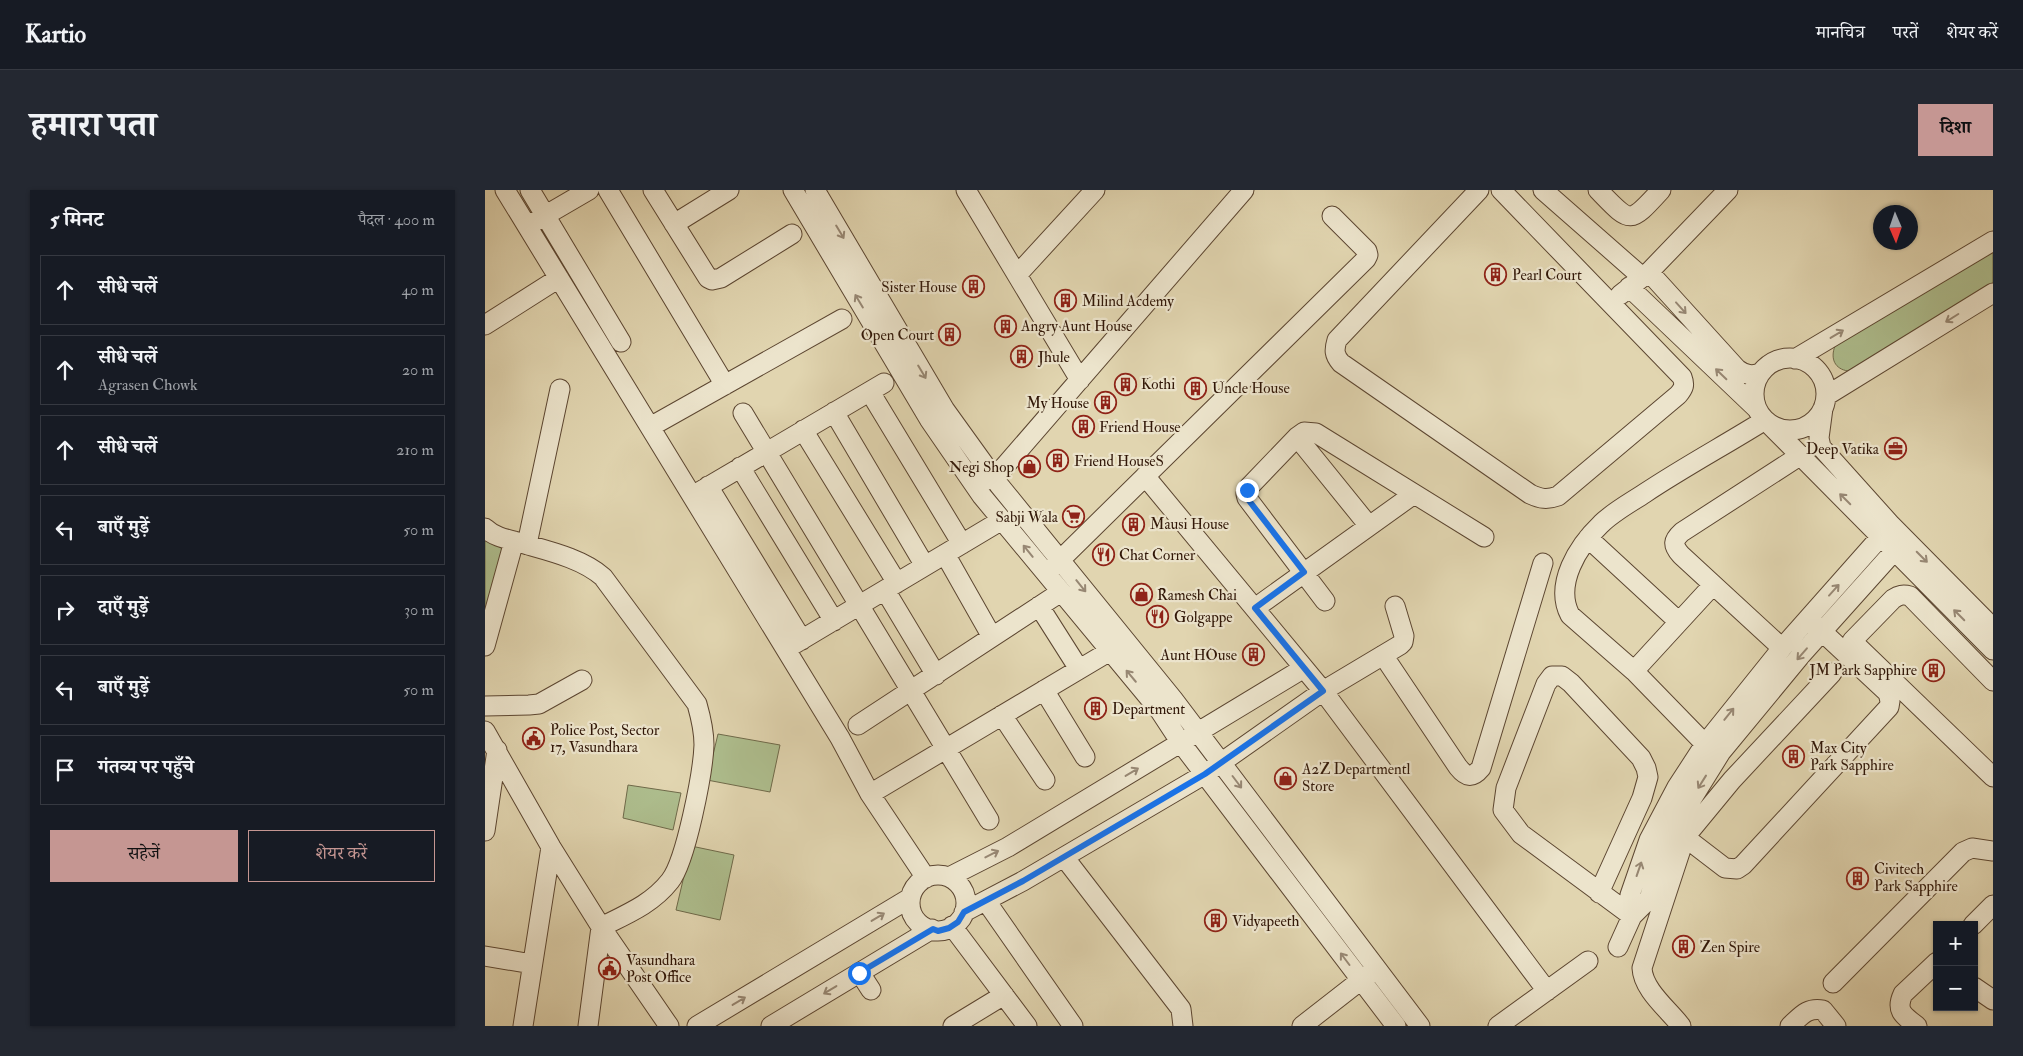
<!DOCTYPE html>
<html lang="hi">
<meta charset="utf-8">
<style>
:root{--surface:#171b24;--page:#242831;--text:#f1f3f6;--muted:#9ea1a6;--line:#363941;--accent:#c59692}
body{margin:0;font-family:"IM FELL Double Pica","Noto Serif Devanagari",serif;background:var(--page);color:var(--text)}
.controls{position:absolute;right:15px;bottom:15px;display:grid;overflow:hidden;border-radius:0px;box-shadow:0 1px 4px #0004}
.controls button{width:45px;height:45px;display:grid;place-items:center;padding:0;border:0;border-bottom:1px solid var(--line);background:var(--surface);color:var(--text);font:25px sans-serif}
.compass{position:absolute;left:1388px;top:15px;width:45px;height:45px;border-radius:50%;background:var(--surface);box-shadow:0 1px 4px #0004;rotate:178deg}
.stop{position:absolute;width:15px;height:15px;margin:-11px;border:4px solid #1a73e8;border-radius:50%;background:#fff}
.stop.end{background:#1a73e8;border-color:#fff;box-shadow:0 1px 5px #0008}
.list{margin:0;padding:0;list-style:none}
h2{display:flex;justify-content:space-between;align-items:center;height:65px;margin:0;padding:0 20px;font-size:21px}
h2 small{font-size:16px;font-weight:400;color:var(--muted)}
.list li{display:grid;grid-template-columns:32px 1fr auto;gap:15px;align-items:center;box-sizing:border-box;height:70px;margin:0 10px 10px;padding:0 10px;border:1px solid var(--line);border-radius:0px}
.list b{display:block;font-size:19px;white-space:nowrap}
.list p{margin:0;font-size:16px;white-space:nowrap;color:var(--muted)}
.list em{font-size:16px;font-style:normal;color:var(--muted)}
.actions{display:flex;gap:10px;padding:15px 20px}
.actions a{flex:1;padding:11px 0;border:1px solid var(--accent);border-radius:0px;text-align:center;font-size:18px;color:var(--accent)}
.actions .main{background:var(--accent);color:#111}
.icon{flex:none;width:28px;height:28px;fill:none;stroke:currentColor;stroke-width:2;stroke-linecap:round;stroke-linejoin:round}
.map{position:relative;flex:none;width:1508px;height:836px;overflow:hidden;border-radius:0px}
header{display:flex;align-items:center;gap:30px;box-sizing:border-box;height:70px;padding:0 25px;background:var(--surface);border-bottom:1px solid var(--line)}
header strong{font-size:24px}
nav{display:flex;gap:28px;margin-inline-start:auto;font-size:18px}
.intro{display:flex;align-items:center;justify-content:space-between;box-sizing:border-box;height:120px;padding:0 30px}
h1{margin:0;font-size:35px}
.button{padding:12px 22px;border-radius:0px;background:var(--accent);color:#111;font-size:18px;font-weight:700}
main{display:flex;gap:30px;padding:0 30px}
aside{flex:1;background:var(--surface);border-radius:0px;box-shadow:0 1px 4px #0004}
.map>svg:first-child{display:block}
.green{fill:#aebe8e;stroke:#6f6a4a}
.lines{fill:none;stroke-linecap:round;stroke-linejoin:round}
.minor-casing{stroke:#5c4631;stroke-width:21}
.minor{stroke:#ece4cc;stroke-width:19}
.oneway{stroke:#978773}
.route{stroke:#1a73e8;stroke-width:6}
.labels{text-anchor:middle;dominant-baseline:central;stroke-width:4.5;stroke-linejoin:round;paint-order:stroke}
.poi-label{font-size:15px;fill:#301607;stroke:#ece4cc;text-anchor:start}
</style>
<header>
<strong>Kartio</strong>
<nav><a>मानचित्र</a><a>परतें</a><a>शेयर करें</a></nav>
</header>
<div class="intro"><h1>हमारा पता</h1><a class="button">दिशा</a></div>
<main>
<aside>
<h2>5 मिनट<small>पैदल · 400 m</small></h2>
<ul class="list">
<li><svg class="icon" aria-label="ahead" viewBox="0 0 24 24"><path d="M12 20V5M6 11l6-6 6 6"/></svg><div><b>सीधे चलें</b></div><em>40 m</em></li>
<li><svg class="icon" aria-label="ahead" viewBox="0 0 24 24"><path d="M12 20V5M6 11l6-6 6 6"/></svg><div><b>सीधे चलें</b><p>Agrasen Chowk</p></div><em>20 m</em></li>
<li><svg class="icon" aria-label="ahead" viewBox="0 0 24 24"><path d="M12 20V5M6 11l6-6 6 6"/></svg><div><b>सीधे चलें</b></div><em>210 m</em></li>
<li><svg class="icon" aria-label="left" viewBox="0 0 24 24"><path d="M17 20v-9H6M10 6l-5 5 5 5"/></svg><div><b>बाएँ मुड़ें</b></div><em>50 m</em></li>
<li><svg class="icon" aria-label="right" viewBox="0 0 24 24"><path d="M7 20v-9h11M14 6l5 5-5 5"/></svg><div><b>दाएँ मुड़ें</b></div><em>30 m</em></li>
<li><svg class="icon" aria-label="left" viewBox="0 0 24 24"><path d="M17 20v-9H6M10 6l-5 5 5 5"/></svg><div><b>बाएँ मुड़ें</b></div><em>50 m</em></li>
<li><svg class="icon" aria-label="arrive" viewBox="0 0 24 24"><path d="M6 21V4h12l-3 4 3 4H6"/></svg><div><b>गंतव्य पर पहुँचे</b></div></li>
</ul>
<div class="actions"><a class="main">सहेजें</a><a>शेयर करें</a></div>
</aside>
<div class="map">
<svg width="1508" height="836" viewBox="0 0 1508 836">
<rect width="100%" height="100%" fill="#e1d5b0"/>
<filter id="stains"><feTurbulence type="fractalNoise" baseFrequency=".004" numOctaves="4"/><feColorMatrix values="0 0 0 0 .2 0 0 0 0 .09 0 0 0 0 .02 0 0 0 .5 -.17"/></filter>
<radialGradient id="worn" r=".72"><stop offset=".6" stop-color="#630" stop-opacity="0"/><stop offset="1" stop-color="#630" stop-opacity=".3"/></radialGradient>
<!-- green -->
<path class="green" d="M1508 62V94L1363 181C1350 179 1345 169 1350 156Z
M0 347 24 355 0 430Z
M233 544 295 555 285 602 222 590Z
M143 595 196 603 188 640 138 628Z
M206 656 249 665 235 730 191 720Z"/>
<g class="lines">
<defs>
<path id="minor" d="M20 0 355 548 385 604 441 688
M45 0 136 152
M123 0 240 195
M168 0 223 88 227 90 236 88 307 44
M308 0 444 229 497 306 675 521 696 553 911 836
M330 0 460 220 514 295 688 509 935 836
M481 0 595 190
M994 0 852 150C849 160 849 165 856 173L1045 304C1056 309 1062 310 1073 306L1193 205C1199 198 1200 195 1197 187L1016 0
M1058 0 1157 87
M1113 0C1146 34 1144 35 1176 0
M49 32 104 0
M189 34 244 0
M1164 82 1252 179C1260 185 1267 186 1276 183
M532 85 610 0
M1144 97 1271 218
M1135 105 1164 82 1243 0
M0 135 74 88
M1269 204a36 36 0 1 1 72 0a36 36 0 1 1-72 0Z
M1310 169 1508 51
M385 202 477 354
M1341 206 1508 103
M1338 218 1334 248 1336 257 1406 335 1508 438
M349 222 440 376
M258 223 504 630
M1286 236 1508 460
M165 237 357 129
M318 240 412 393
M812 247 884 336
M255 277 349 431
M660 286 838 501 1062 801
M497 293 519 277 759 0
M223 296 317 450
M214 302 399 193
M0 338C11 349 29 350 43 355 68 362 99 370 118 387L212 514C216 528 219 541 219 555 218 582 201 671 185 691 167 714 142 724 116 737L103 836
M1103 348 1194 432
M42 354 75 199
M460 364 507 447
M567 378 881 69 883 65 882 61 847 26
M400 400 451 485
M840 411 762 308 761 304 764 297 812 247 819 242 831 243 999 347
M554 416 594 479
M770 418 929 304
M0 456 29 351
M1297 458 1196 365C1187 355 1188 350 1197 342L1316 265
M301 459 517 330
M898 465 973 577C981 587 987 589 996 578L1058 373
M1149 481 1228 395
M1508 491 1425 406C1418 404 1414 405 1408 409L1367 451 1508 587
M559 500 600 567
M0 516 44 515 54 514 97 490
M517 525 560 590
M373 535 576 402
M0 541 66 657 116 737 184 836
M1220 554 1149 481 1085 425C1069 394 1093 356 1116 334 1128 322 1145 313 1160 303 1199 277 1240 255 1280 230
M385 604 625 461
M1180 632 1240 678 1252 679 1258 675 1404 517 1405 511 1403 503 1329 434
M0 641 12 560
M579 667 696 819 698 836
M425 713a28 28 0 1 1 56 0a28 28 0 1 1-56 0Z
M464 687 523 657 819 478
M1114 703 1157 608 1163 587 1161 578 1156 568 1086 493 1077 486H1067L1061 494 1021 598 1018 620 1036 644 1147 726
M501 711 588 836
M479 722 538 691 720 584 838 501 915 455 918 452 919 446 910 416
M1147 726 1145 705 1164 650 1192 597 1220 554 1297 458 1406 335
M1488 735 1508 715
M467 736 542 836
M1133 757 1147 726 1164 709 1179 660 1190 636 1236 562 1316 465 1420 349
M0 766 47 774
M375 783 386 800
M1348 793 1478 662 1487 658 1508 661
M1489 797 1508 810
M38 836 66 657
M212 836 425 708
M286 836 447 739
M468 836 519 805
M817 836 885 783
M1013 836 1103 771
M1196 836C1183 819 1158 800 1157 778L1200 647 1247 590 1347 483
M1305 836C1316 826 1322 817 1338 820L1351 836
M1432 836C1419 826 1410 821 1418 804L1452 772"/>
</defs>
<!-- minor casing -->
<use href="#minor" class="minor-casing"/>
<!-- minor -->
<use href="#minor" class="minor"/>
</g>
<!-- one-way arrows -->
<defs><path id="oneway-shaft" d="M-6 0H5M1.5-3L5.5 0L1.5 3" fill="none" stroke-width="1.6" stroke-linecap="round" stroke-linejoin="round" transform="scale(1.25)"/></defs>
<g class="oneway">
<use href="#oneway-shaft" transform="translate(355 42) rotate(59)"/>
<use href="#oneway-shaft" transform="translate(374 111) rotate(-121)"/>
<use href="#oneway-shaft" transform="translate(1196 118) rotate(48)"/>
<use href="#oneway-shaft" transform="translate(1467 128) rotate(148)"/>
<use href="#oneway-shaft" transform="translate(1352 144) rotate(-31)"/>
<use href="#oneway-shaft" transform="translate(437 182) rotate(59)"/>
<use href="#oneway-shaft" transform="translate(1236 184) rotate(-136)"/>
<use href="#oneway-shaft" transform="translate(1360 309) rotate(-135)"/>
<use href="#oneway-shaft" transform="translate(543 361) rotate(-129)"/>
<use href="#oneway-shaft" transform="translate(1437 367) rotate(45)"/>
<use href="#oneway-shaft" transform="translate(596 396) rotate(51)"/>
<use href="#oneway-shaft" transform="translate(1349 400) rotate(-48)"/>
<use href="#oneway-shaft" transform="translate(1474 425) rotate(-135)"/>
<use href="#oneway-shaft" transform="translate(1317 464) rotate(131)"/>
<use href="#oneway-shaft" transform="translate(646 486) rotate(-130)"/>
<use href="#oneway-shaft" transform="translate(1244 524) rotate(-51)"/>
<use href="#oneway-shaft" transform="translate(647 582) rotate(-31)"/>
<use href="#oneway-shaft" transform="translate(752 592) rotate(53)"/>
<use href="#oneway-shaft" transform="translate(1217 592) rotate(122)"/>
<use href="#oneway-shaft" transform="translate(507 664) rotate(-27)"/>
<use href="#oneway-shaft" transform="translate(1154 679) rotate(-71)"/>
<use href="#oneway-shaft" transform="translate(393 727) rotate(-31)"/>
<use href="#oneway-shaft" transform="translate(860 769) rotate(-127)"/>
<use href="#oneway-shaft" transform="translate(345 800) rotate(149)"/>
<use href="#oneway-shaft" transform="translate(254 811) rotate(-31)"/>
</g>
<g class="lines">
<!-- route -->
<path class="route" d="M374 783 448 739 453 741 464 738 473 732 479 722 538 691 720 584 838 501 770 418 819 382 762 308V300"/>
</g>
<!-- icons -->
<defs>
<symbol id="building-ring" viewBox="-11 -11 22 22"><circle r="9.5" fill="#ece4cc" stroke="#8f2418" stroke-width="1.5"/><path d="M-4-6H4V6H1V3H-1V6H-4ZM-2.5-4.3h1.7v1.8h-1.7ZM.8-4.3h1.7v1.8H.8ZM-2.5-1h1.7V.8h-1.7ZM.8-1h1.7V.8H.8Z" fill="#8f2418"/></symbol>
<symbol id="office-ring" viewBox="-11 -11 22 22"><circle r="9.5" fill="#ece4cc" stroke="#8f2418" stroke-width="1.5"/><path d="M-6-3h4V-5.5h4V-3h4V5H-6ZM-1-4.5V-3h2v-1.5ZM-6 0V1H6V0Z" fill="#8f2418"/></symbol>
<symbol id="shop-ring" viewBox="-11 -11 22 22"><circle r="9.5" fill="#ece4cc" stroke="#8f2418" stroke-width="1.5"/><path d="M-5-2.5h2.3a2.7 3.5 0 0 1 5.4 0H5L5.5 6h-11ZM-1.5-2.5h3a1.5 2.3 0 0 0-3 0Z" fill="#8f2418"/></symbol>
<symbol id="supermarket-ring" viewBox="-11 -11 22 22"><circle r="9.5" fill="#ece4cc" stroke="#8f2418" stroke-width="1.5"/><path d="M-6-5.5h2.5l.6 2H6L4.5 2H-2.5L-4.4-4H-6ZM-1.5 3.2a1.3 1.3 0 1 0 .1 0ZM3 3.2a1.3 1.3 0 1 0 .1 0Z" fill="#8f2418"/></symbol>
<symbol id="restaurant-ring" viewBox="-11 -11 22 22"><circle r="9.5" fill="#ece4cc" stroke="#8f2418" stroke-width="1.5"/><path d="M-5-6h1v4h1v-4h1v4h1v-4h1v5L-1.5 .5V6h-2V.5L-5-1ZM5-6V6H3V1.5H1.5Q1.5-4 5-6Z" fill="#8f2418"/></symbol>
<symbol id="civic-ring" viewBox="-11 -11 22 22"><circle r="9.5" fill="#ece4cc" stroke="#8f2418" stroke-width="1.5"/><path d="M-.6-6.5H3V-4.5H.6V-3L4-1V1h2V6H-6V1h2V-1L-.6-3ZM-1.2 2.5V6h2.4V2.5Z" fill="#8f2418"/></symbol>
</defs>
<g fill-rule="evenodd">
<use href="#building-ring" x="998" y="72" width="25" height="25"/>
<use href="#building-ring" x="476" y="84" width="25" height="25"/>
<use href="#building-ring" x="568" y="98" width="25" height="25"/>
<use href="#building-ring" x="508" y="124" width="25" height="25"/>
<use href="#building-ring" x="452" y="132" width="25" height="25"/>
<use href="#building-ring" x="524" y="154" width="25" height="25"/>
<use href="#building-ring" x="628" y="182" width="25" height="25"/>
<use href="#building-ring" x="698" y="186" width="25" height="25"/>
<use href="#building-ring" x="608" y="200" width="25" height="25"/>
<use href="#building-ring" x="586" y="224" width="25" height="25"/>
<use href="#office-ring" x="1398" y="246" width="25" height="25"/>
<use href="#building-ring" x="560" y="258" width="25" height="25"/>
<use href="#shop-ring" x="532" y="264" width="25" height="25"/>
<use href="#supermarket-ring" x="576" y="314" width="25" height="25"/>
<use href="#building-ring" x="636" y="322" width="25" height="25"/>
<use href="#restaurant-ring" x="606" y="352" width="25" height="25"/>
<use href="#shop-ring" x="644" y="392" width="25" height="25"/>
<use href="#restaurant-ring" x="660" y="414" width="25" height="25"/>
<use href="#building-ring" x="756" y="452" width="25" height="25"/>
<use href="#building-ring" x="1436" y="468" width="25" height="25"/>
<use href="#building-ring" x="598" y="506" width="25" height="25"/>
<use href="#civic-ring" x="36" y="536" width="25" height="25"/>
<use href="#building-ring" x="1296" y="554" width="25" height="25"/>
<use href="#shop-ring" x="788" y="576" width="25" height="25"/>
<use href="#building-ring" x="1360" y="676" width="25" height="25"/>
<use href="#building-ring" x="718" y="718" width="25" height="25"/>
<use href="#building-ring" x="1186" y="744" width="25" height="25"/>
<use href="#civic-ring" x="112" y="766" width="25" height="25"/>
</g>
<g class="labels">
<!-- poi labels -->
<g class="poi-label">
<text x="1027" y="85">Pearl Court</text>
<text x="472" y="97" text-anchor="end">Sister House</text>
<text x="597" y="111">Milind Acdemy</text>
<text x="536" y="136">Angry Aunt House</text>
<text x="449" y="145" text-anchor="end">Open Court</text>
<text x="553" y="167">Jhule</text>
<text x="656" y="194">Kothi</text>
<text x="727" y="198">Uncle House</text>
<text x="604" y="213" text-anchor="end">My House</text>
<text x="614" y="237">Friend House</text>
<text x="1394" y="259" text-anchor="end">Deep Vatika</text>
<text x="589" y="271">Friend HouseS</text>
<text x="529" y="277" text-anchor="end">Negi Shop</text>
<text x="573" y="327" text-anchor="end">Sabji Wala</text>
<text x="665" y="334">Mausi House</text>
<text x="634" y="365">Chat Corner</text>
<text x="672" y="405">Ramesh Chai</text>
<text x="689" y="427">Golgappe</text>
<text x="752" y="465" text-anchor="end">Aunt HOuse</text>
<text x="1432" y="480" text-anchor="end">JM Park Sapphire</text>
<text x="627" y="519">Department</text>
<text x="65" y="540">Police Post, Sector<tspan x="65" dy="17">17, Vasundhara</tspan></text>
<text x="1325" y="558">Max City<tspan x="1325" dy="17">Park Sapphire</tspan></text>
<text x="817" y="579">A2Z Departmentl<tspan x="817" dy="17">Store</tspan></text>
<text x="1389" y="679">Civitech<tspan x="1389" dy="17">Park Sapphire</tspan></text>
<text x="747" y="731">Vidyapeeth</text>
<text x="1215" y="757">Zen Spire</text>
<text x="141" y="770">Vasundhara<tspan x="141" dy="17">Post Office</tspan></text>
</g>
</g>
<rect width="100%" height="100%" filter="url(#stains)"/>
<rect width="100%" height="100%" fill="url(#worn)"/>
</svg>
<div class="controls">
<button>+</button>
<button>−</button>
</div>
<svg class="compass" viewBox="-18 -18 36 36"><path d="M0-13l5 13h-10z" fill="#e53935"/><path d="M0 13l5-13h-10z" fill="#9ea1a6"/></svg>
<div class="stop" style="left:374px;top:783px"></div>
<div class="stop end" style="left:762px;top:300px"></div>
</div>
</main>
